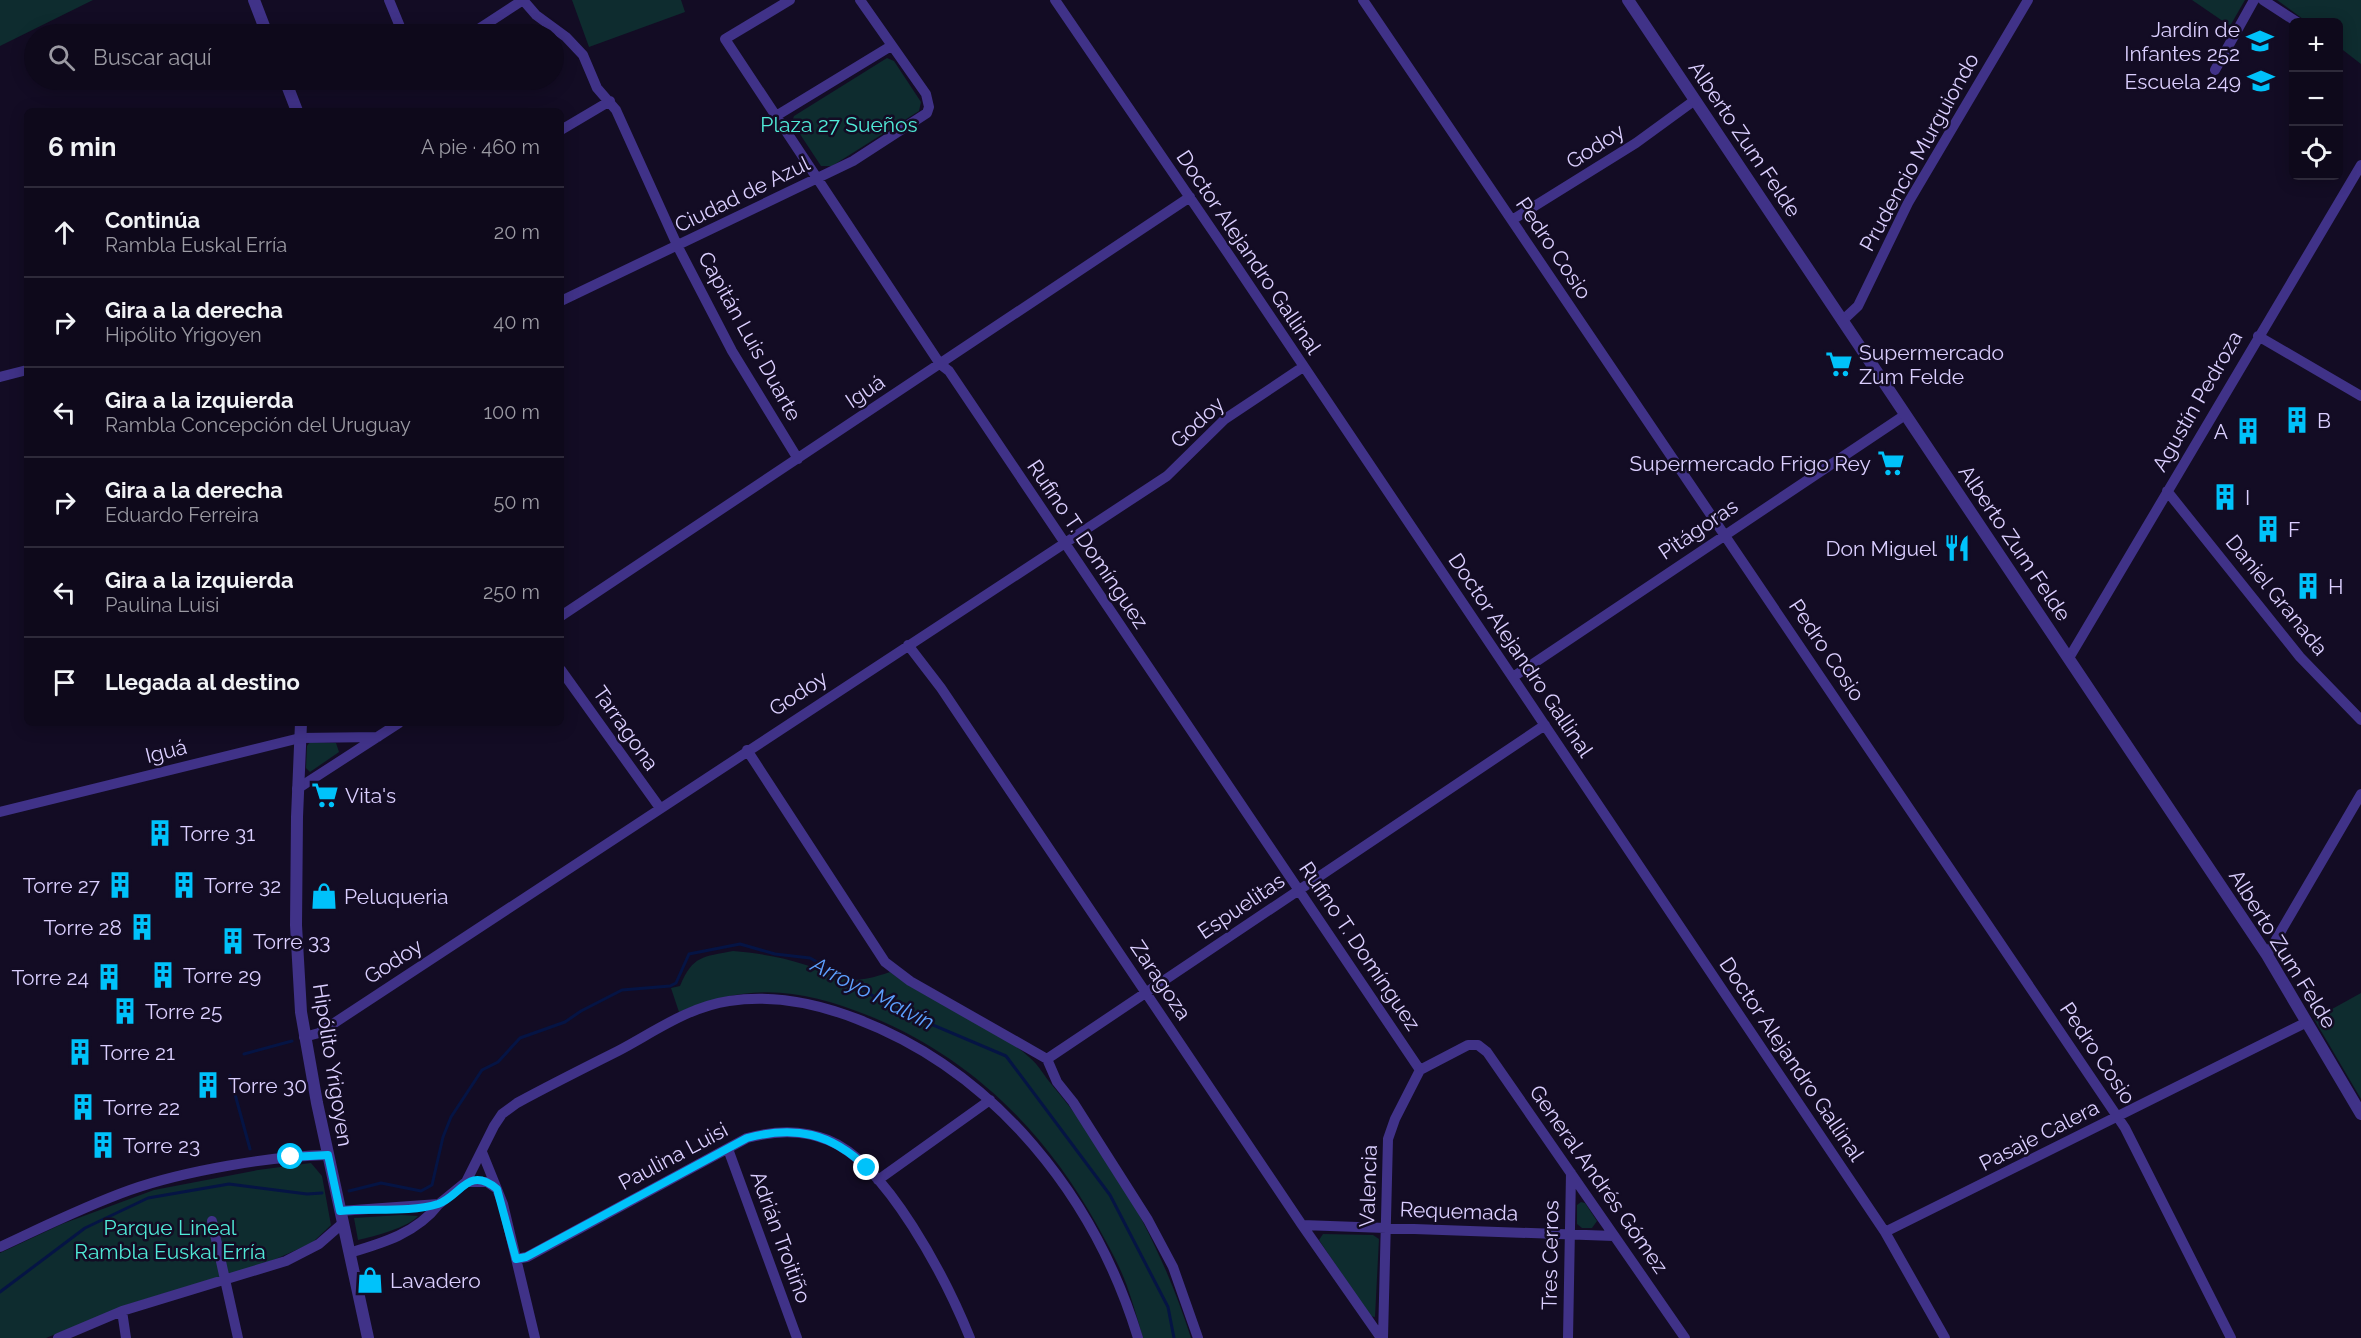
<!DOCTYPE html>
<html lang="es">
<meta charset="utf-8">
<style>
:root{--surface:#0e091b;--page:#1c1728;--text:#f1f3f6;--muted:#9b9aa3;--line:#2e2a3a}
body{margin:0;font-family:Raleway,sans-serif;background:var(--page);color:var(--text)}
.controls{position:absolute;right:18px;top:18px;display:grid;overflow:hidden;border-radius:9px;box-shadow:0 3px 15px #0003}
.controls button{width:54px;height:54px;display:grid;place-items:center;padding:0;border:0;border-bottom:2px solid var(--line);background:var(--surface);color:var(--text);font:30px sans-serif}
.stop{position:absolute;width:18px;height:18px;margin:-14px;border:4px solid #00c2fa;border-radius:50%;background:#fff}
.stop.end{background:#00c2fa;border-color:#fff;box-shadow:0 2px 6px #0008}
.list{margin:0;padding:0;list-style:none}
h2{display:flex;justify-content:space-between;align-items:center;height:78px;margin:0;padding:0 24px;font-size:26px}
h2 small{font-size:20px;font-weight:400;color:var(--muted)}
.list li{display:grid;grid-template-columns:39px 1fr auto;gap:18px;align-items:center;box-sizing:border-box;height:90px;padding:0 24px;border-top:2px solid var(--line)}
.list b{display:block;font-size:22px;white-space:nowrap}
.list p{margin:0;font-size:20px;white-space:nowrap;color:var(--muted)}
.list em{font-size:20px;font-style:normal;color:var(--muted)}
.icon{flex:none;width:33px;height:33px;fill:none;stroke:currentColor;stroke-width:2;stroke-linecap:round;stroke-linejoin:round}
.map{position:relative;flex:none;width:2361px;height:1338px;overflow:hidden}
.search{position:absolute;background:var(--surface);box-shadow:0 3px 15px #0003;left:24px;top:24px;width:540px;height:66px;display:flex;align-items:center;gap:15px;box-sizing:border-box;padding:0 21px;border-radius:33px;color:var(--muted);font-size:22px}
.panel{position:absolute;background:var(--surface);box-shadow:0 3px 15px #0003;left:24px;top:108px;width:540px;height:618px;border-radius:9px}
.map>svg:first-child{display:block}
.green{fill:#0e2c2f}
.lines{fill:none;stroke-linecap:round;stroke-linejoin:round}
.stream{stroke:#051444;stroke-width:3}
.minor{stroke:#403288;stroke-width:10}
.tertiary{stroke:#403288;stroke-width:12}
.route{stroke:#00c2fa;stroke-width:8}
.labels{text-anchor:middle;dominant-baseline:central;stroke-width:5;stroke-linejoin:round;paint-order:stroke}
.poi-label{font-size:21px;fill:#dbcfff;stroke:#130c24;text-anchor:start}
.park-label{font-size:21px;fill:#50ead7;stroke:#130c24}
.street-label{font-size:21px;fill:#dbcfff;stroke:#130c24}
.water-label{font-size:22px;font-style:italic;fill:#5da0ff;stroke:#130c24}
</style>
<div class="map">
<svg width="2361" height="1338" viewBox="0 0 2361 1338">
<rect width="100%" height="100%" fill="#130c24"/>
<!-- green -->
<path class="green" d="M0 0H93L0 46Z
M572 0H681L685 12 589 47Z
M2192 0H2245L2230 26Z
M2277 0H2361V64L2339 47 2338 22H2307Z
M887 58 894 61 921 102 919 111 832 166H821L792 122 794 116Z
M310 742 336 743 339 752 310 772 306 768 307 746Z
M733 951C758 953 782 957 806 965 846 978 846 987 890 972 933 1005 989 1021 1029 1057 1039 1065 1044 1076 1052 1085 1114 1159 1162 1246 1191 1338H1143C1138 1321 1133 1303 1127 1286 1119 1264 1108 1245 1097 1225 1045 1131 971 1058 872 1017 801 988 750 982 679 1012L671 988 680 986C693 955 703 957 733 951Z
M2361 993V1099L2314 1019Z
M311 1163 322 1176 331 1225 312 1243 269 1262 129 1304 46 1338H0V1253L62 1224 154 1190 258 1170Z
M1581 1202 1585 1203 1597 1221 1592 1228H1582L1577 1224V1205Z
M401 1215 418 1216C409 1227 373 1237 358 1240L354 1218Z
M1323 1234 1373 1235 1379 1239 1375 1317 1370 1316 1319 1240Z"/>
<g class="lines">
<!-- stream -->
<path class="stream" d="M244 1054 292 1041
M230 1076 250 1149
M349 1191 381 1183 421 1191 432 1185 443 1137 451 1117 482 1070 498 1062 520 1038 565 1022 581 1011 622 990 670 986 676 983 689 954 740 944 775 954 810 958 850 980 886 1005 1006 1056 1110 1195 1168 1307 1174 1338
M0 1292 85 1228 148 1198 229 1184 307 1194 322 1193"/>
<!-- minor -->
<path class="minor" d="M389 0 403 34
M523 0 536 15 566 37 583 55 597 88 616 110 678 247 732 351 798 459
M790 0 725 39 940 364 949 371 1420 1070
M1055 0 1227 252 1885 1232 1945 1338
M1363 0 2125 1128 2231 1338
M2263 0 2297 22
M471 34 523 0
M2215 70 2254 0
M776 116 891 46
M561 130 610 101
M1512 220 1636 143 1695 100
M561 301 853 161 927 113 929 107 926 94 860 0
M1842 321 1858 306 1908 203 2028 0
M2258 336 2361 396
M0 377 27 370
M2167 491 2300 657 2361 720
M561 616 1190 197
M908 645 941 688 1302 1225 1381 1338
M2069 658 2361 165
M561 670 660 808
M1513 677 1905 415
M747 750 885 962 910 981 1047 1059 1057 1082 1073 1102 1148 1220 1173 1267 1198 1338
M297 789 399 723
M0 812 300 738 378 737
M2267 955 2361 794
M304 1037 319 1033 1167 476 1225 419 1303 367
M1047 1059 1545 725
M728 1149 797 1338
M482 1152 503 1204 535 1338
M878 1180 990 1100
M466 1182H487L497 1189
M340 1211 439 1204 466 1182 494 1126 502 1114 517 1103C550 1085 584 1068 618 1051 654 1032 688 1007 729 1001 773 994 816 1003 857 1019 996 1072 1095 1197 1138 1338
M212 1221 238 1338
M1302 1225 1614 1236
M1885 1232 2307 1022
M0 1247C43 1227 85 1206 130 1190 184 1171 271 1156 328 1155
M349 1253C383 1243 417 1233 439 1204
M516 1259 527 1257 747 1138C774 1131 800 1129 828 1140 887 1163 947 1281 970 1338
M122 1311 126 1338
M58 1338 122 1311 286 1261 319 1244 343 1223
M1383 1338 1388 1139 1395 1119 1420 1070 1468 1045H1478L1487 1052 1685 1338
M1568 1338 1571 1173"/>
<!-- tertiary -->
<path class="tertiary" d="M254 0 267 34
M1628 0 2267 955 2361 1114
M285 80 297 111
M301 723 297 817 296 925 301 1012 317 1103 368 1338"/>
</g>
<g class="lines">
<!-- route -->
<path class="route" d="M291 1157 328 1155 340 1211C370 1208 410 1213 438 1204 461 1196 468 1165 497 1189L516 1259 526 1257 747 1138C795 1125 831 1133 867 1168"/>
</g>
<!-- icons -->
<defs>
<symbol id="school-bare" viewBox="-9 -9 18 18"><path d="M0-5L7-2L0 1L-7-2ZM-4 1L0 2.5L4 1V4Q0 6-4 4Z" fill="#00c2fa" stroke="#130c24" stroke-width="2.5" paint-order="stroke"/></symbol>
<symbol id="supermarket-bare" viewBox="-9 -9 18 18"><path d="M-6-5.5h2.5l.6 2H6L4.5 2H-2.5L-4.4-4H-6ZM-1.5 3.2a1.3 1.3 0 1 0 .1 0ZM3 3.2a1.3 1.3 0 1 0 .1 0Z" fill="#00c2fa" stroke="#130c24" stroke-width="2.5" paint-order="stroke"/></symbol>
<symbol id="building-bare" viewBox="-9 -9 18 18"><path d="M-4-6H4V6H1V3H-1V6H-4ZM-2.5-4.3h1.7v1.8h-1.7ZM.8-4.3h1.7v1.8H.8ZM-2.5-1h1.7V.8h-1.7ZM.8-1h1.7V.8H.8Z" fill="#00c2fa" stroke="#130c24" stroke-width="2.5" paint-order="stroke"/></symbol>
<symbol id="restaurant-bare" viewBox="-9 -9 18 18"><path d="M-5-6h1v4h1v-4h1v4h1v-4h1v5L-1.5 .5V6h-2V.5L-5-1ZM5-6V6H3V1.5H1.5Q1.5-4 5-6Z" fill="#00c2fa" stroke="#130c24" stroke-width="2.5" paint-order="stroke"/></symbol>
<symbol id="shop-bare" viewBox="-9 -9 18 18"><path d="M-5-2.5h2.3a2.7 3.5 0 0 1 5.4 0H5L5.5 6h-11ZM-1.5-2.5h3a1.5 2.3 0 0 0-3 0Z" fill="#00c2fa" stroke="#130c24" stroke-width="2.5" paint-order="stroke"/></symbol>
</defs>
<g fill-rule="evenodd">
<use href="#school-bare" x="2241" y="22" width="38" height="38"/>
<use href="#school-bare" x="2242" y="62" width="38" height="38"/>
<use href="#supermarket-bare" x="1820" y="345" width="38" height="38"/>
<use href="#building-bare" x="2278" y="401" width="38" height="38"/>
<use href="#building-bare" x="2229" y="412" width="38" height="38"/>
<use href="#supermarket-bare" x="1872" y="444" width="38" height="38"/>
<use href="#building-bare" x="2206" y="478" width="38" height="38"/>
<use href="#building-bare" x="2249" y="510" width="38" height="38"/>
<use href="#restaurant-bare" x="1938" y="529" width="38" height="38"/>
<use href="#building-bare" x="2289" y="567" width="38" height="38"/>
<use href="#supermarket-bare" x="306" y="776" width="38" height="38"/>
<use href="#building-bare" x="141" y="814" width="38" height="38"/>
<use href="#building-bare" x="101" y="866" width="38" height="38"/>
<use href="#building-bare" x="165" y="866" width="38" height="38"/>
<use href="#shop-bare" x="305" y="877" width="38" height="38"/>
<use href="#building-bare" x="123" y="908" width="38" height="38"/>
<use href="#building-bare" x="214" y="922" width="38" height="38"/>
<use href="#building-bare" x="144" y="956" width="38" height="38"/>
<use href="#building-bare" x="90" y="958" width="38" height="38"/>
<use href="#building-bare" x="106" y="992" width="38" height="38"/>
<use href="#building-bare" x="61" y="1033" width="38" height="38"/>
<use href="#building-bare" x="189" y="1066" width="38" height="38"/>
<use href="#building-bare" x="64" y="1088" width="38" height="38"/>
<use href="#building-bare" x="84" y="1126" width="38" height="38"/>
<use href="#shop-bare" x="351" y="1261" width="38" height="38"/>
</g>
<g class="labels">
<!-- poi labels -->
<g class="poi-label">
<text x="2240" y="29" text-anchor="end">Jardín de<tspan x="2240" dy="24">Infantes 252</tspan></text>
<text x="2241" y="81" text-anchor="end">Escuela 249</text>
<text x="1859" y="352">Supermercado<tspan x="1859" dy="24">Zum Felde</tspan></text>
<text x="2317" y="420">B</text>
<text x="2228" y="431" text-anchor="end">A</text>
<text x="1871" y="463" text-anchor="end">Supermercado Frigo Rey</text>
<text x="2245" y="497">I</text>
<text x="2288" y="529">F</text>
<text x="1937" y="548" text-anchor="end">Don Miguel</text>
<text x="2328" y="586">H</text>
<text x="345" y="795">Vita's</text>
<text x="180" y="833">Torre 31</text>
<text x="100" y="885" text-anchor="end">Torre 27</text>
<text x="204" y="885">Torre 32</text>
<text x="344" y="896">Peluqueria</text>
<text x="122" y="927" text-anchor="end">Torre 28</text>
<text x="253" y="941">Torre 33</text>
<text x="183" y="975">Torre 29</text>
<text x="89" y="977" text-anchor="end">Torre 24</text>
<text x="145" y="1011">Torre 25</text>
<text x="100" y="1052">Torre 21</text>
<text x="228" y="1085">Torre 30</text>
<text x="103" y="1107">Torre 22</text>
<text x="123" y="1145">Torre 23</text>
<text x="390" y="1280">Lavadero</text>
</g>
<!-- park labels -->
<g class="park-label">
<text x="839" y="124">Plaza 27 Sueños</text>
<text x="170" y="1227">Parque Lineal<tspan x="170" dy="24">Rambla Euskal Erría</tspan></text>
</g>
<!-- street labels -->
<g class="street-label">
<text transform="translate(1745 139) rotate(56)">Alberto Zum Felde</text>
<text transform="translate(1595 146) rotate(-33)">Godoy</text>
<text transform="translate(1919 152) rotate(-61)">Prudencio Murguiondo</text>
<text transform="translate(742 194) rotate(-26)">Ciudad de Azul</text>
<text transform="translate(1554 248) rotate(56)">Pedro Cosio</text>
<text transform="translate(1249 252) rotate(56)">Doctor Alejandro Gallinal</text>
<text transform="translate(750 336) rotate(61)">Capitán Luis Duarte</text>
<text transform="translate(865 391) rotate(-34)">Iguá</text>
<text transform="translate(2197 401) rotate(-60)">Agustín Pedroza</text>
<text transform="translate(1197 422) rotate(-43)">Godoy</text>
<text transform="translate(1698 529) rotate(-34)">Pitágoras</text>
<text transform="translate(2015 543) rotate(56)">Alberto Zum Felde</text>
<text transform="translate(1088 544) rotate(56)">Rufino T. Domínguez</text>
<text transform="translate(2277 595) rotate(51)">Daniel Granada</text>
<text transform="translate(1827 650) rotate(56)">Pedro Cosio</text>
<text transform="translate(1521 655) rotate(56)">Doctor Alejandro Gallinal</text>
<text transform="translate(798 693) rotate(-33)">Godoy</text>
<text transform="translate(626 728) rotate(55)">Tarragona</text>
<text transform="translate(166 751) rotate(-14)">Iguá</text>
<text transform="translate(1241 906) rotate(-34)">Espuelitas</text>
<text transform="translate(1360 946) rotate(56)">Rufino T. Domínguez</text>
<text transform="translate(2283 949) rotate(58)">Alberto Zum Felde</text>
<text transform="translate(393 961) rotate(-33)">Godoy</text>
<text transform="translate(1161 980) rotate(56)">Zaragoza</text>
<text transform="translate(2098 1053) rotate(56)">Pedro Cosio</text>
<text transform="translate(1792 1059) rotate(56)">Doctor Alejandro Gallinal</text>
<text transform="translate(333 1065) rotate(81)">Hipólito Yrigoyen</text>
<text transform="translate(2039 1135) rotate(-27)">Pasaje Calera</text>
<text transform="translate(673 1156) rotate(-28)">Paulina Luisi</text>
<text transform="translate(1599 1179) rotate(55)">General Andrés Gómez</text>
<text transform="translate(1368 1186) rotate(-88)">Valencia</text>
<text transform="translate(1459 1211) rotate(2)">Requemada</text>
<text transform="translate(781 1237) rotate(70)">Adrián Troitiño</text>
<text transform="translate(1550 1255) rotate(-89)">Tres Cerros</text>
</g>
<!-- water labels -->
<g class="water-label">
<text transform="translate(873 993) rotate(27)">Arroyo Malvín</text>
</g>
</g>
</svg>
<div class="controls">
<button>+</button>
<button>−</button>
<button><svg class="icon" aria-label="locate" viewBox="0 0 24 24"><circle cx="12" cy="12" r="6"/><path d="M12 2v4M12 18v4M2 12h4M18 12h4"/></svg></button>
</div>
<div class="stop" style="left:291px;top:1157px"></div>
<div class="stop end" style="left:867px;top:1168px"></div>
<div class="search"><svg class="icon" aria-label="search" viewBox="0 0 24 24"><circle cx="10" cy="10" r="6"/><path d="M15 15l6 6"/></svg>Buscar aquí</div>
<section class="panel">
<h2>6 min<small>A pie · 460 m</small></h2>
<ul class="list">
<li><svg class="icon" aria-label="ahead" viewBox="0 0 24 24"><path d="M12 20V5M6 11l6-6 6 6"/></svg><div><b>Continúa</b><p>Rambla Euskal Erría</p></div><em>20 m</em></li>
<li><svg class="icon" aria-label="right" viewBox="0 0 24 24"><path d="M7 20v-9h11M14 6l5 5-5 5"/></svg><div><b>Gira a la derecha</b><p>Hipólito Yrigoyen</p></div><em>40 m</em></li>
<li><svg class="icon" aria-label="left" viewBox="0 0 24 24"><path d="M17 20v-9H6M10 6l-5 5 5 5"/></svg><div><b>Gira a la izquierda</b><p>Rambla Concepción del Uruguay</p></div><em>100 m</em></li>
<li><svg class="icon" aria-label="right" viewBox="0 0 24 24"><path d="M7 20v-9h11M14 6l5 5-5 5"/></svg><div><b>Gira a la derecha</b><p>Eduardo Ferreira</p></div><em>50 m</em></li>
<li><svg class="icon" aria-label="left" viewBox="0 0 24 24"><path d="M17 20v-9H6M10 6l-5 5 5 5"/></svg><div><b>Gira a la izquierda</b><p>Paulina Luisi</p></div><em>250 m</em></li>
<li><svg class="icon" aria-label="arrive" viewBox="0 0 24 24"><path d="M6 21V4h12l-3 4 3 4H6"/></svg><div><b>Llegada al destino</b></div></li>
</ul>
</section>
</div>
